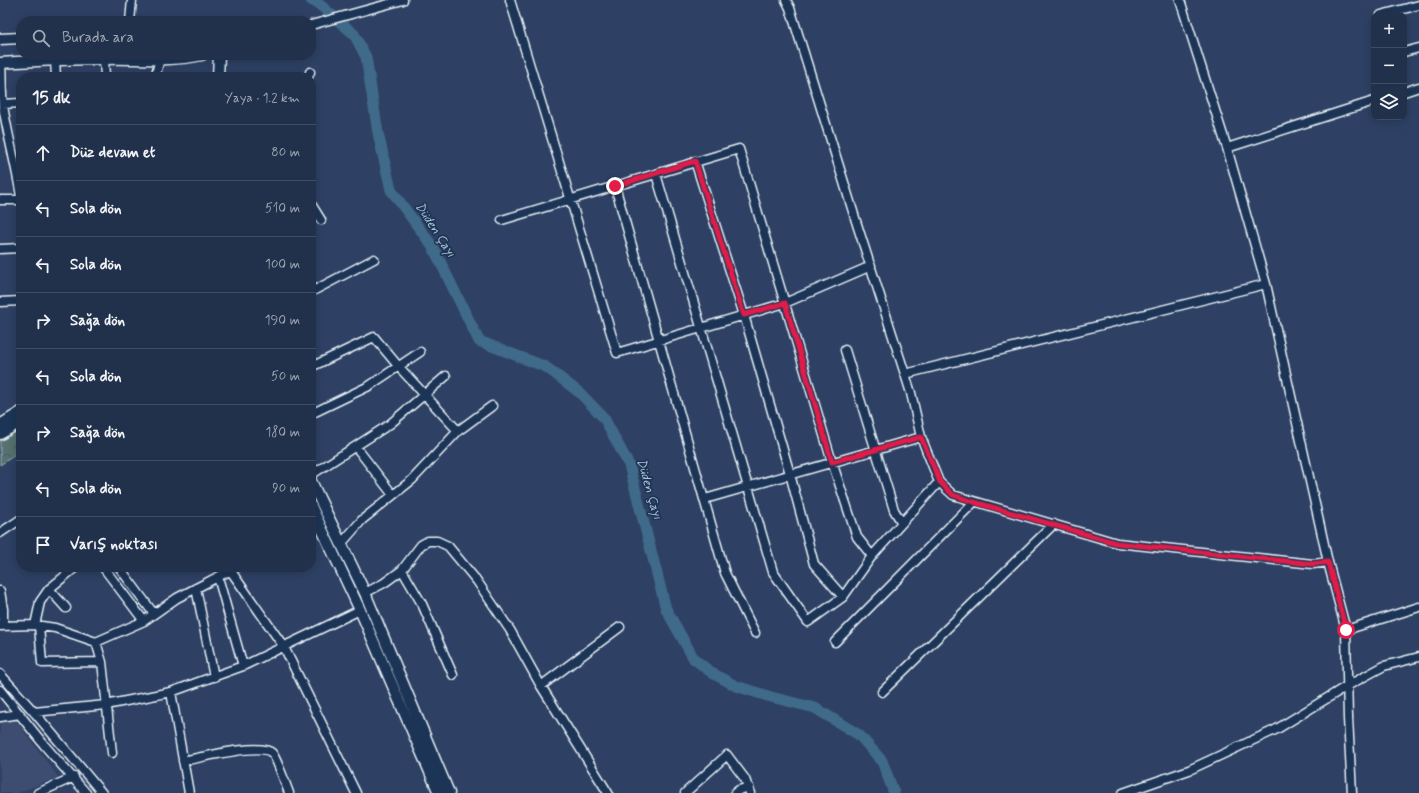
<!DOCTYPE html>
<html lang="tr">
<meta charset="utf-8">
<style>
:root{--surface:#22314b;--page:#2e3d55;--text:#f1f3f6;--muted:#a2a9b5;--line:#3f4c63}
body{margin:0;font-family:Mynerve,sans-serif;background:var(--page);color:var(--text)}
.controls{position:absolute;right:12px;top:12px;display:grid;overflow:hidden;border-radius:8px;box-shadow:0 2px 10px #0003}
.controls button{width:36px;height:36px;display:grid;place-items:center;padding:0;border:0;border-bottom:1px solid var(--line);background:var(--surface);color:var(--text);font:20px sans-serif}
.stop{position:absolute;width:12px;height:12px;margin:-9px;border:3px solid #e11d48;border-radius:50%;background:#fff}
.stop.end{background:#e11d48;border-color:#fff;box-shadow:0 1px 4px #0008}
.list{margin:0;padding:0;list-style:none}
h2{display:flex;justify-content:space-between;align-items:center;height:52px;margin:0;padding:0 16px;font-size:17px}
h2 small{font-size:13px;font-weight:400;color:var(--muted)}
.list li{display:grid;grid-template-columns:26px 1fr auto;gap:12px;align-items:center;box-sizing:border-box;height:56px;padding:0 16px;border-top:1px solid var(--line)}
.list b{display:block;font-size:15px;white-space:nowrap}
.list em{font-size:13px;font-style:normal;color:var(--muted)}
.icon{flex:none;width:22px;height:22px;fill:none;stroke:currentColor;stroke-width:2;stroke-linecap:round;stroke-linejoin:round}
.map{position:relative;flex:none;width:1419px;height:793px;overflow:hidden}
.search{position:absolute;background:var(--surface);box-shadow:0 2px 10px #0003;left:16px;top:16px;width:300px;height:44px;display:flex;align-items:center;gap:10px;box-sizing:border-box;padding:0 14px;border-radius:16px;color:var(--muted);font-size:15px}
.panel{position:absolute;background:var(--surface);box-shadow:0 2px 10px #0003;left:16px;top:72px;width:300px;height:500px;border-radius:16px}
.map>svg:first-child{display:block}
.built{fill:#3e4d71}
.forest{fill:url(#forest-crowns);stroke:#9eb2b4}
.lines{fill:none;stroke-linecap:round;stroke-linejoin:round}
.river{stroke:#416b89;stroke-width:11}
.minor-casing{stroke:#e8f1f8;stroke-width:11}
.major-casing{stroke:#e8f1f8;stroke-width:13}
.minor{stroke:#1d3557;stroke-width:8}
.major{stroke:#1d3557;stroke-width:10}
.route{stroke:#e11d48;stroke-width:5}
.labels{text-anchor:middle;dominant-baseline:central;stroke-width:3.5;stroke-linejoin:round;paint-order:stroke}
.water-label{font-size:13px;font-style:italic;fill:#aec2d1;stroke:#1d3557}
</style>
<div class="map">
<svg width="1419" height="793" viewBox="0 0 1419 793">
<defs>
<pattern id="forest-crowns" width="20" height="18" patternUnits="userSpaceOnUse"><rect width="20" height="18" fill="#547270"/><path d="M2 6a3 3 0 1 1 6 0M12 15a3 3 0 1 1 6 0" fill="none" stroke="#4c5b5b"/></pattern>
</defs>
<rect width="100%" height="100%" fill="#2e4164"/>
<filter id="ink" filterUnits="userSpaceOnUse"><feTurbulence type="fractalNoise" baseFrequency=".025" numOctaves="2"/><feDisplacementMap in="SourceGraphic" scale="8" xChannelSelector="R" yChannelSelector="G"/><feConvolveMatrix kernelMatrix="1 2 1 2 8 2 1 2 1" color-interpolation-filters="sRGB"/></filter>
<g filter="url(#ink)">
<!-- built -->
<path class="built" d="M12 719 17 722 58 777 18 793H0V721Z"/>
<!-- forest -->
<path class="forest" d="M21 427V451L0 465V439Z"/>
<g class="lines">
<!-- river -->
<path class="river" d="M311 0 320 5 354 34 366 57 378 133 391 190 433 247 479 341 546 367 580 393 604 418 629 465 666 609 694 659 712 673 736 686 771 697 815 708 859 735 882 761 894 793"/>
<defs>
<path id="minor" d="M510 0 617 353 785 303 871 266
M786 0 790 8 855 218 905 374 911 393 921 437 939 482 953 495 1117 543 1313 564 1328 562
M1180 0 1227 148 1266 284 1328 562 1346 630 1348 718 1352 793
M1381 15 1419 5
M130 21 132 0
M311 25 403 0
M1404 52 1419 48
M104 59 105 77
M55 60 56 77
M1 63C2 77 1 92 3 106 8 136 16 166 21 196
M155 77 160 59
M308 77 310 72
M1404 92 1419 87
M3 104 21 103
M1227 148 1374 101
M695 161 744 315 790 474 814 564 843 597
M656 174 773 572 808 622 843 597 872 556 939 482
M615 186 725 573 755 633
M0 200H21
M311 204 321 220
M502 220 739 149 832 462 857 537 872 556
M0 249 21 248
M311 292 374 259
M0 302 21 301
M845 350 894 510 902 523
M311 367 374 337 399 367 458 431
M905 374 1266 284
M311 414 369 386 420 352
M356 447 393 495
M311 475 390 424 446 376
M705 499 921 437
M311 530 320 525
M0 533 21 519
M341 544 362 520 412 480 458 431 492 406
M103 567 144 621
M119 567 154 614
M228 567 284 647 356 793
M402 570 422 604 453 675
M218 577 243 666
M196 588 214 677
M49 589 66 608
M0 591 3 609V626
M365 593 384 583 402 570 421 545 428 541H437L448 546 477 581 510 630 541 686 608 793
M35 625 40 602 49 589 76 567
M0 626 35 625 55 628 96 642 144 621 177 598 237 567
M39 626 42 663 102 662
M1346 630 1419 607
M96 642 102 662 112 753
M835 642 974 502
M0 674 34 712 102 793
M541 686 620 627
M0 690 45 746 86 793
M882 692 1054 524
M34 712 106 705 171 692
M0 717 20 714
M183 761C199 758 261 742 272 753 276 757 286 785 289 793
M38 793 74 777
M189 793 171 692 243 666 360 610
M685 793 727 755 745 779 750 793
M735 793 739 790 749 787
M1123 793 1189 770 1277 729 1347 686 1384 666 1419 657"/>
<path id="major" d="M0 39 21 38
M0 63C35 61 70 59 104 59 137 58 170 62 202 55
M218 77 219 55
M0 425 21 412
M0 434 21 422
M311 481 365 593 449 793
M311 506 360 610 439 793"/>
</defs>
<!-- minor casing -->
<use href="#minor" class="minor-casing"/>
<!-- major casing -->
<use href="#major" class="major-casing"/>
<!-- minor -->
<use href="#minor" class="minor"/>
<!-- major -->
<use href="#major" class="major"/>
</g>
</g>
<g class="lines" filter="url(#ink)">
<!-- route -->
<path class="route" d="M615 186 695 161 744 315 785 303 832 462 921 437 940 482 953 495 974 502 1116 543 1313 564 1328 562 1346 630"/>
</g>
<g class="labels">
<!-- water labels -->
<g class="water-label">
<text transform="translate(435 230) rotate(57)">Düden Çayı</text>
<text transform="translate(649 489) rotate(74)">Düden Çayı</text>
</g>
</g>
</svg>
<div class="controls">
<button>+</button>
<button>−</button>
<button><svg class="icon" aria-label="layers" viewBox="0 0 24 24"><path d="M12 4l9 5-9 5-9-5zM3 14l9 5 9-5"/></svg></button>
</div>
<div class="stop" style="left:1346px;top:630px"></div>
<div class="stop end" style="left:615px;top:186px"></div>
<div class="search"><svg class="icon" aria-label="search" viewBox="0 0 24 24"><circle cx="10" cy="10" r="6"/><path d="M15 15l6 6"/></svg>Burada ara</div>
<section class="panel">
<h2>15 dk<small>Yaya · 1.2 km</small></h2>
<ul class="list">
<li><svg class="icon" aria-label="ahead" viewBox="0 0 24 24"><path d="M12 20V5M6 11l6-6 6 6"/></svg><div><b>Düz devam et</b></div><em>80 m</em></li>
<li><svg class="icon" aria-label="left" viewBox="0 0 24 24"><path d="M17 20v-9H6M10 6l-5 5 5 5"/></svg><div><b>Sola dön</b></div><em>510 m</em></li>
<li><svg class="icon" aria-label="left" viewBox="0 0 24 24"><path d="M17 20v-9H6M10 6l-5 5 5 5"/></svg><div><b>Sola dön</b></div><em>100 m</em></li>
<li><svg class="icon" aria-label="right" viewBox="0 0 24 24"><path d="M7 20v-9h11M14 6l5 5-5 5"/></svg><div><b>Sağa dön</b></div><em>190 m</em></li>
<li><svg class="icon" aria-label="left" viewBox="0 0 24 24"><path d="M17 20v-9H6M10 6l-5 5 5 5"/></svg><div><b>Sola dön</b></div><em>50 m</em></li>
<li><svg class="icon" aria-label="right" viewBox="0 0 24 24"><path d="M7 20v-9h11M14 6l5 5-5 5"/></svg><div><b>Sağa dön</b></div><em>180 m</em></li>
<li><svg class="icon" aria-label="left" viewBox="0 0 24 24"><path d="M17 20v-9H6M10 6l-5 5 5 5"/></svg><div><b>Sola dön</b></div><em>90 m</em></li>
<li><svg class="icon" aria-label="arrive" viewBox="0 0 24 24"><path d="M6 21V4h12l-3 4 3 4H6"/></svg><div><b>Varış noktası</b></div></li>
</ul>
</section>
</div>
